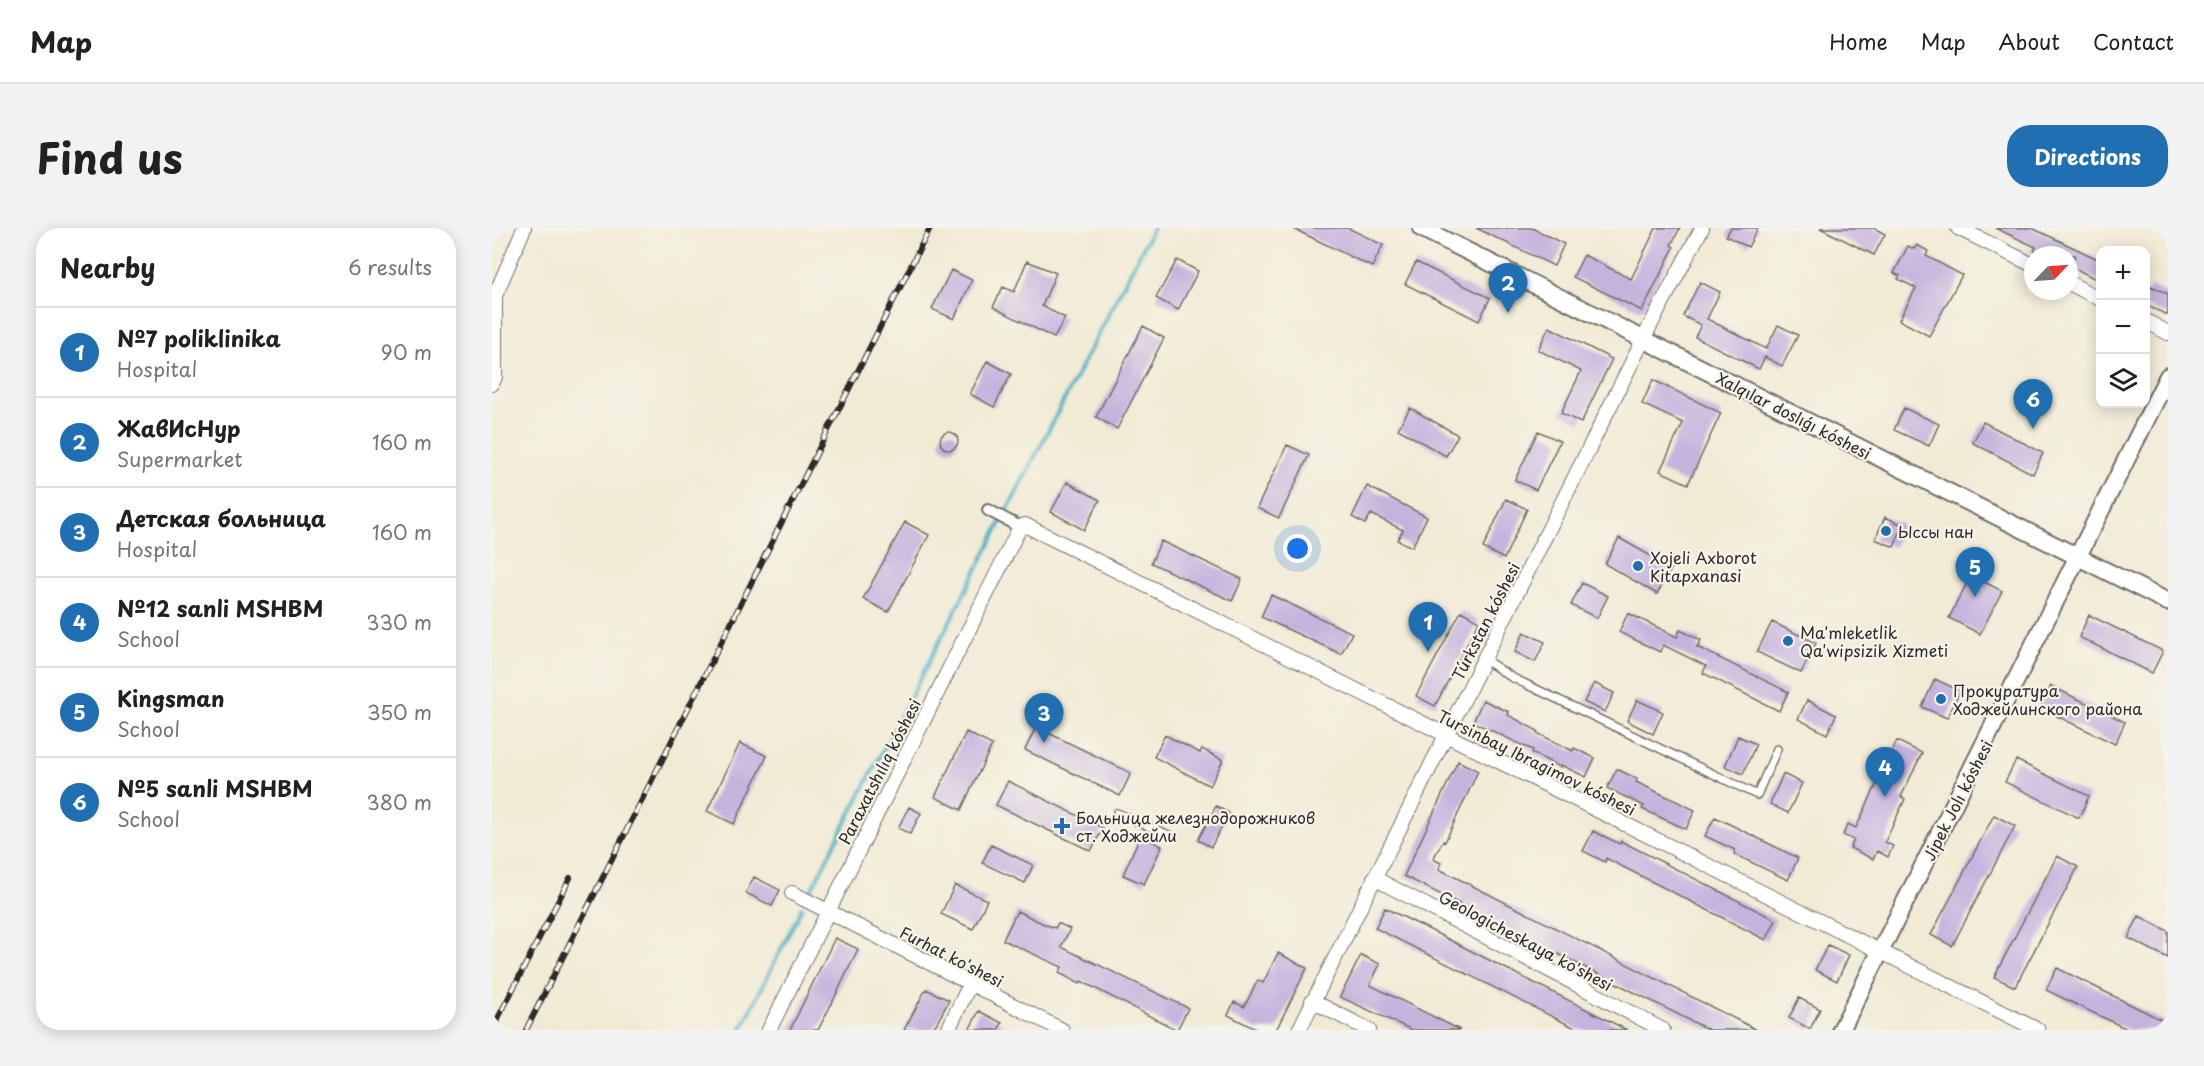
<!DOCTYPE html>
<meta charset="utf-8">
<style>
:root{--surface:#fff;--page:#f2f2f2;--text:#202124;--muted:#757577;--line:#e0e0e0;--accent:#1f6fb2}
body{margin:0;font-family:"Playpen Sans",sans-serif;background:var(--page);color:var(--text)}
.controls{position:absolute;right:18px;top:18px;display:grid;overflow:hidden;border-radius:12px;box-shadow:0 3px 15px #0003}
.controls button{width:54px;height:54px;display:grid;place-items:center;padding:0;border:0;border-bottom:2px solid var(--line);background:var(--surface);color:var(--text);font:30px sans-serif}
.compass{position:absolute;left:1532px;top:18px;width:54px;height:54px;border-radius:50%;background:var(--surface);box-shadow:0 3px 15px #0003;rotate:65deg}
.you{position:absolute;left:806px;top:321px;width:21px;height:21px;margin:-15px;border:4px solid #fff;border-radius:50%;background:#1a73e8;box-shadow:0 0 0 9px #1a73e833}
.badge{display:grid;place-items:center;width:39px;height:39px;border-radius:50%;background:var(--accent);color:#fff;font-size:20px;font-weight:700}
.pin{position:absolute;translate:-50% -50px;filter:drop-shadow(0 2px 3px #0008)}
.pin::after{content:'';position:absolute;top:32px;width:21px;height:18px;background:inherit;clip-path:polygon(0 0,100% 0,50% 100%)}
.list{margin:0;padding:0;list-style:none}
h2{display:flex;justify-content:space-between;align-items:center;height:78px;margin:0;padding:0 24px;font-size:26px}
h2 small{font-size:20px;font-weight:400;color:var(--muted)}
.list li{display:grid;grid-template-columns:39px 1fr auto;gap:18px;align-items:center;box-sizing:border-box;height:90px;padding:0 24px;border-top:2px solid var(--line)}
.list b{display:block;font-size:22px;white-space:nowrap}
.list p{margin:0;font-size:20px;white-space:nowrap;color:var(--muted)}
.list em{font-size:20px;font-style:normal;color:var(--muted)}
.icon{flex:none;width:33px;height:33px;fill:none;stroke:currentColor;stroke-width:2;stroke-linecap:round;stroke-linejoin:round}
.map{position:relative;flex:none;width:1676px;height:802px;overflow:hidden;border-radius:24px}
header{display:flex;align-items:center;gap:36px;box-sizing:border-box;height:84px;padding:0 30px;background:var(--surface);border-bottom:2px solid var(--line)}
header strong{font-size:28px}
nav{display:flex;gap:33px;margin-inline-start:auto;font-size:21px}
.intro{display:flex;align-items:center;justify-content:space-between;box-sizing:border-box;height:144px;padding:0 36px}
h1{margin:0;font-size:42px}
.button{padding:15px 27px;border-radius:24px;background:var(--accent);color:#fff;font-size:21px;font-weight:700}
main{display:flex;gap:36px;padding:0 36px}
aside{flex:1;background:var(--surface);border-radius:24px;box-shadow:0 3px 15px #0003}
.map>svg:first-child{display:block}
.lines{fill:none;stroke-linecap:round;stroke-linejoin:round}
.stream{stroke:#47b1c5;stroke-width:4}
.building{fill:#c5b3de}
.service-casing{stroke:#706e66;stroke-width:10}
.pedestrian-casing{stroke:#706e66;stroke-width:14}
.minor-casing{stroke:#706e66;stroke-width:16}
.tertiary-casing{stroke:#706e66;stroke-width:20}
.service{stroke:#fff;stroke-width:7}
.pedestrian{stroke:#fff;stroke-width:10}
.minor{stroke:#fff;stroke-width:14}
.tertiary{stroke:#fff;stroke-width:16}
.rail-casing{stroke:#2b2b2b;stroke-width:6}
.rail{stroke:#f7f3e8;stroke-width:4;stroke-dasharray:11;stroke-linecap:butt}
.poi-dot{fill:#1f6fb2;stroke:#f7f3e8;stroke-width:2}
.labels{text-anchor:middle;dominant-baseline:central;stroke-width:4.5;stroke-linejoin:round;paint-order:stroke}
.street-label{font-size:16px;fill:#2b2b2b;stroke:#f7f3e8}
.poi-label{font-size:16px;fill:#2b2b2b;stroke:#f7f3e8;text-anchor:start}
</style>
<header>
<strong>Map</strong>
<nav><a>Home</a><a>Map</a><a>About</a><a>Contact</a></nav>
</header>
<div class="intro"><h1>Find us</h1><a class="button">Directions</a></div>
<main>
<aside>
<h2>Nearby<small>6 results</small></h2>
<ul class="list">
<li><span class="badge">1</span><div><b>№7 poliklinika</b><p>Hospital</p></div><em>90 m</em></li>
<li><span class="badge">2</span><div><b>ЖавИсНур</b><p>Supermarket</p></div><em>160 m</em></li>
<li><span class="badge">3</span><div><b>Детская больница</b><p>Hospital</p></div><em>160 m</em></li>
<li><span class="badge">4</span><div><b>№12 sanli MSHBM</b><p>School</p></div><em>330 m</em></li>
<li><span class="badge">5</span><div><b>Kingsman</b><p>School</p></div><em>350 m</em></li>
<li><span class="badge">6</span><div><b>№5 sanli MSHBM</b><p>School</p></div><em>380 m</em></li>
</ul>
</aside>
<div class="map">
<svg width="1676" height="802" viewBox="0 0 1676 802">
<rect width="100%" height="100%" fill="#f7f3e8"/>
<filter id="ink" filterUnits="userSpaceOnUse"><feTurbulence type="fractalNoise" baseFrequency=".0167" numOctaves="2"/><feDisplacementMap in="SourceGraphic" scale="12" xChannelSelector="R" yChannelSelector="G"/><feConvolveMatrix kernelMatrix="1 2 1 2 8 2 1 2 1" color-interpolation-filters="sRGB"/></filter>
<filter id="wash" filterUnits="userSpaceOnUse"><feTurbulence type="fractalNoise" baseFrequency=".008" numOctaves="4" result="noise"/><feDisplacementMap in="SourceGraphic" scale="24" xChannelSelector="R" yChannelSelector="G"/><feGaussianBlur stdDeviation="1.35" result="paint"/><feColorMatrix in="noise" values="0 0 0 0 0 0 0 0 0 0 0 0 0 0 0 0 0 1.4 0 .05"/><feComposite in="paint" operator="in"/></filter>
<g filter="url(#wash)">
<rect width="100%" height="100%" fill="#f1ebd5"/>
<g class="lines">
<!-- stream -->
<path class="stream" d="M319 662 661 0
M249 802 310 679"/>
</g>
<g id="blocks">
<!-- building -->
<path class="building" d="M800 0H856L891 17 880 39Z
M984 0H1040L1072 16 1062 38Z
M1164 0H1188L1179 17 1182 19 1150 83 1081 49 1092 27 1139 51Z
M1239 0H1266L1256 19 1234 8Z
M1328 0H1382L1393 6 1382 27Z
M1503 0H1540L1608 32V53L1578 38 1583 27H1552L1542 22 1544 19Z
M1425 17 1436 23 1434 28 1470 47 1437 108 1407 92 1424 60 1406 51 1408 48 1402 45 1416 18 1422 21Z
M685 32 706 43 686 82 664 70Z
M535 33 564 45 550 78 573 90 562 110 501 79 511 59 522 64Z
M924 34 998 70 987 93 913 56Z
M459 42 480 52 462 91 440 81Z
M1208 54 1228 64 1215 91 1274 121 1286 97 1306 107 1290 138 1273 129 1267 141 1203 109 1209 97 1191 88Z
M1659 58 1676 66V87L1653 77V68Z
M651 98 672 110 625 201 604 189Z
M1057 99 1120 131 1089 195 1069 185 1089 143 1046 122Z
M495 133 519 146 502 179 478 166Z
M1161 152 1229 185 1196 256 1168 243 1191 195 1150 176Z
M918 180 966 207 954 228 906 201Z
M1412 180 1447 196 1437 218 1402 202Z
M1491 194 1551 225 1541 246 1481 215Z
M1046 203 1068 213 1044 262 1023 252Z
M448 213a9 9 0 1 1 18 0a9 9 0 1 1-18 0Z
M795 217 817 227 787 290 765 280Z
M575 254 608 272 592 302 559 284Z
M875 258 935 289 920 319 905 312 911 302 879 286 873 296 860 289Z
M1014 271 1035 281 1012 331 991 320Z
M1393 289 1411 297 1402 319 1383 311Z
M413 294 437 307 396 384 371 371Z
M1127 310 1180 340 1165 366 1113 336Z
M669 313 750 351 740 373 659 335Z
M1479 347 1510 363 1488 406 1457 390Z
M1090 355 1116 368 1105 390 1079 377Z
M779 367 860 405 849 426 769 389Z
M969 383 987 393 943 478 924 468Z
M1136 385 1185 409 1188 402 1209 412 1205 419 1296 464 1287 483 1211 445 1214 438 1171 417 1168 424 1127 404Z
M1597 387 1671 423 1660 445 1587 409Z
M1280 394 1324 415 1309 445 1265 424Z
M1032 404 1053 414 1043 434 1023 424Z
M1443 451 1468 463 1455 490 1430 479Z
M1102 455 1122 465 1113 484 1092 474Z
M1559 458 1633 494 1623 516 1548 480Z
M991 472 1017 484 1016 487 1046 503 1045 505 1081 523 1082 520 1103 530 1094 549 1069 537 1068 539 1040 525 1041 522 981 494Z
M1145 472 1171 484 1161 506 1135 493Z
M1315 472 1344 487 1335 506 1306 491Z
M544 499 639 545 628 568 533 522Z
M474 504 500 517 469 582 443 569Z
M673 507 708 525 710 521 731 532 718 558 662 529Z
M1246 508 1264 516 1251 546 1233 538Z
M1405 513 1430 525 1409 569 1413 571 1393 614 1401 618 1396 629 1385 623 1381 631 1358 620 1362 612 1351 607 1356 596 1364 600Z
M248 515 275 528 242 596 215 583Z
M1524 532 1597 568 1587 590 1513 554Z
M966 533 986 543 953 614 951 613 941 631 949 635 947 641 1265 802H1217L912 648Z
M1125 541 1145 551 1144 554 1203 582 1194 601 1150 581 1152 578 1115 560Z
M1291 546 1310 555 1296 585 1278 576Z
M516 553 611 600 599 623 504 577Z
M724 578 737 585 719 619 706 612Z
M417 579 429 585 418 606 406 600Z
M1502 587 1523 598 1460 718 1439 707Z
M1223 589 1306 630 1296 652 1242 626 1243 622 1213 608Z
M1101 603 1128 616 1129 613 1284 692 1274 712 1114 630 1113 634 1091 623Z
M648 608 670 618 652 656 631 647Z
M499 617 541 637 533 655 490 635Z
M1565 628 1586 639 1523 759 1502 749Z
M262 649 288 662 280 678 254 665Z
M463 657 495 672 481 701 449 686Z
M893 680 938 702 1135 802H1087L883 700Z
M525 683 552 696 563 700 566 695 578 701 569 719 696 780 685 802 589 753 588 756 567 745 570 739 511 712Z
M1647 688 1676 703V730L1636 710Z
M343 710 366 721 342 771 326 802H298Z
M1336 717 1357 727 1345 753 1323 742Z
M786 725 815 740 784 802H765L736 787 742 774 752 779 766 752 771 755Z
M869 727 888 736 878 757 968 802H920L848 769Z
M1565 740 1676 795V802H1637L1554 762Z
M434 761 457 772 446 793 440 802H412Z
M1307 770 1328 781 1318 801 1297 790Z
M487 783 510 795 506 802H477Z"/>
</g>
</g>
<g filter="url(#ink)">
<use href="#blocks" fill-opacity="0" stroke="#706e66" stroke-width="1.5"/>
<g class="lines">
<defs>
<path id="service" d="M992 431 1019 449 1265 567 1285 521
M625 585 677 607"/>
<path id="pedestrian" d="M496 282 528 299"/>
<path id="minor" d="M1466 0 1541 37
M1577 55 1608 71
M1654 93 1676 105
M0 156 3 149V68L32 0
M882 650 1171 802
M300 665 570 802
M820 773 877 802
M277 802 528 299 533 297 1546 802
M456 802 478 756
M807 802 1159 96 1210 0"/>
<path id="tertiary" d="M929 0 1676 374
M1349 802 1676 148"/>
</defs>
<!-- service casing -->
<use href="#service" class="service-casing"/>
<!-- pedestrian casing -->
<use href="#pedestrian" class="pedestrian-casing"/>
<!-- minor casing -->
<use href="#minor" class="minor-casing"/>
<!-- tertiary casing -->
<use href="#tertiary" class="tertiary-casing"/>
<!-- service -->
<use href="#service" class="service"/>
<!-- pedestrian -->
<use href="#pedestrian" class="pedestrian"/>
<!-- minor -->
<use href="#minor" class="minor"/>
<!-- tertiary -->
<use href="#tertiary" class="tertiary"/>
<defs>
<path id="rail" d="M0 802 78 650
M34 802 438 0"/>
</defs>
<!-- rail casing -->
<use href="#rail" class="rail-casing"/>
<!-- rail -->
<use href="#rail" class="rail"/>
</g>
</g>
<!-- markers -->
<g class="poi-dot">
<circle cx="1394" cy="303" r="6"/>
<circle cx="1146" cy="338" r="6"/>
<circle cx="1296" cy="413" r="6"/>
<circle cx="1449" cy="471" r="6"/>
<path d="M567 589h6v6h6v6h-6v6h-6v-6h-6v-6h6z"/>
</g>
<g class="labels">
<!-- street labels -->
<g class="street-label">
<text transform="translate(1302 187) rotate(27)">Xalqılar doslıǵı kóshesi</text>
<text transform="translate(993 393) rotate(-63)">Túrkstan kóshesi</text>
<text transform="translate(1045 534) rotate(26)">Tursinbay Ibragimov kóshesi</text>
<text transform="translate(387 543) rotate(-63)">Paraxatshılıq kóshesi</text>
<text transform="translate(1465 572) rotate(-63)">Jipek Jolı kóshesi</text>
<text transform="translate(1034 712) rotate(28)">Geologicheskaya ko'shesi</text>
<text transform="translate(460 728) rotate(27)">Furhat ko'shesi</text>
</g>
<!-- poi labels -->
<g class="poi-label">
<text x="1406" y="303">Ыссы нан</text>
<text x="1158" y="329">Xojeli Axborot<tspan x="1158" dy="18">Kitapxanasi</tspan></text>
<text x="1308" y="404">Ma'mleketlik<tspan x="1308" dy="18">Qa'wipsizik Xizmeti</tspan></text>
<text x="1461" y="462">Прокуратура<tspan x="1461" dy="18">Ходжейлинского района</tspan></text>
<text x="584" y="589">Больница железнодорожников<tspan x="584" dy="18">ст. Ходжейли</tspan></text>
</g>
</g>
</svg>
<div class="controls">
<button>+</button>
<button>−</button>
<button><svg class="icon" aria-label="layers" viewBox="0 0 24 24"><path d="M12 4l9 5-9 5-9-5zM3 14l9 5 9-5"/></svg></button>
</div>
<svg class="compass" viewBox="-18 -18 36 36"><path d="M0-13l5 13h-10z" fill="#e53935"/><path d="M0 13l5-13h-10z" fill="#757577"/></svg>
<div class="you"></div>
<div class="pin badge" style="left:936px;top:424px">1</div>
<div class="pin badge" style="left:1016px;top:85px">2</div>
<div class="pin badge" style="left:552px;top:515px">3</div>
<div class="pin badge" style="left:1393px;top:569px">4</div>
<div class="pin badge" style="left:1483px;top:369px">5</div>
<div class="pin badge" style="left:1541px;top:201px">6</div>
</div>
</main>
